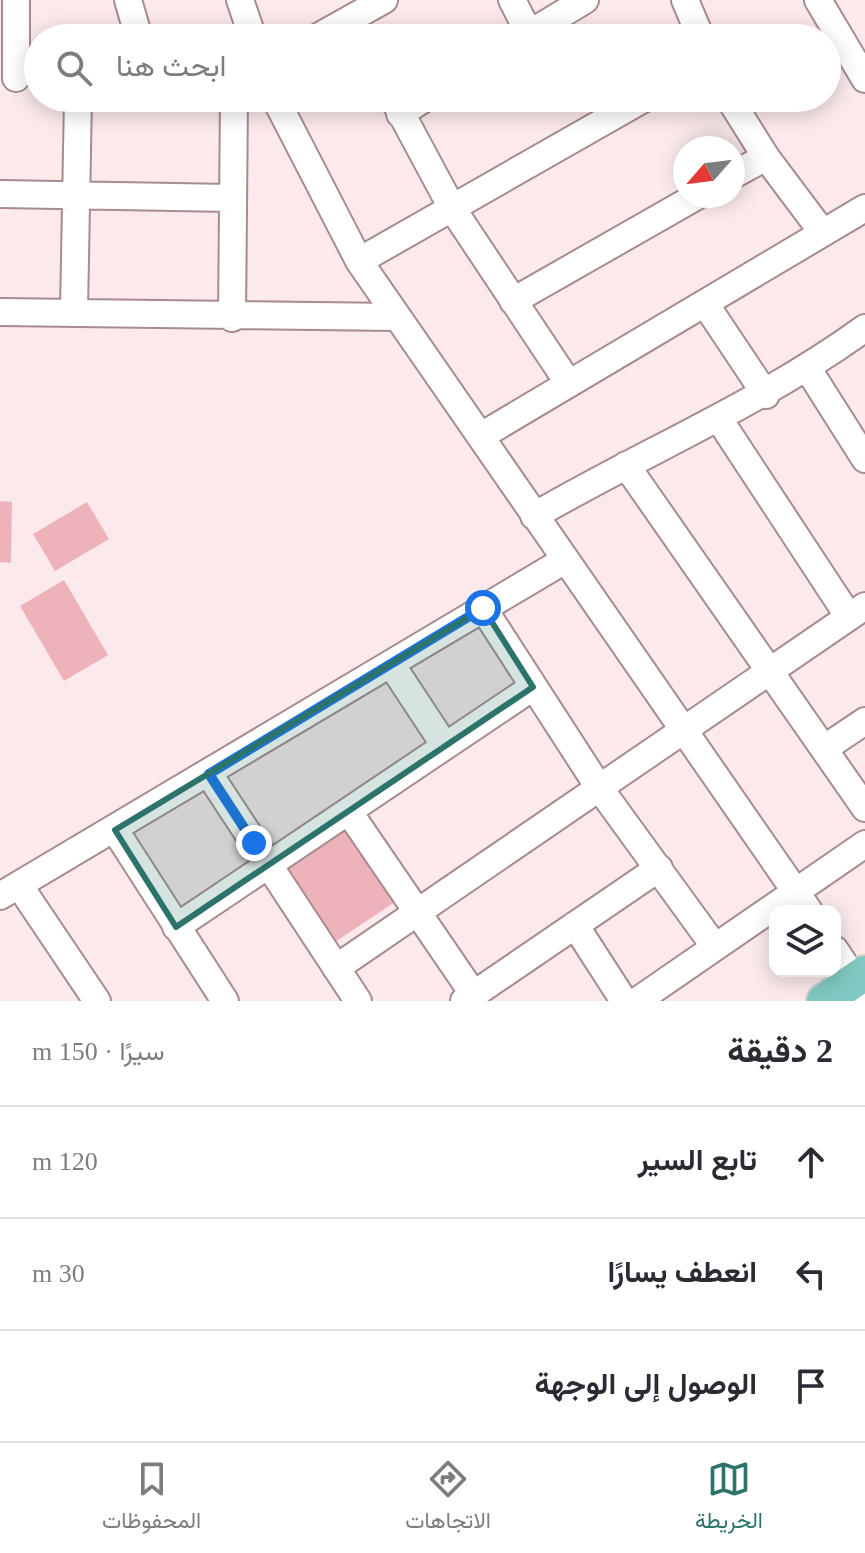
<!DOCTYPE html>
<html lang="ar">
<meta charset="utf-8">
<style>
:root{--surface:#fff;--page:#f2f2f3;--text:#2b2b33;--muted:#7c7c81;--line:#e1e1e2;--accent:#2c746b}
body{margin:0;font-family:"Times New Roman",Vazirmatn,serif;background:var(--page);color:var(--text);direction:rtl}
.controls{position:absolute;right:24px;bottom:24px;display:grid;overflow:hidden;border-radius:16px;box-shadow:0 4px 20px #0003}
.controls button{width:72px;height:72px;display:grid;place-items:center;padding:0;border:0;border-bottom:2px solid var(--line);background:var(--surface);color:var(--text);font:40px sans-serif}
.compass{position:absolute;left:673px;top:136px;width:72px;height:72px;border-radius:50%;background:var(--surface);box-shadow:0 4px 20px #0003;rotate:242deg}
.stop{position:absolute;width:24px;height:24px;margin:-18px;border:6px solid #1a73e8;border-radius:50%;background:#fff}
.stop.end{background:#1a73e8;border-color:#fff;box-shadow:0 2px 8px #0008}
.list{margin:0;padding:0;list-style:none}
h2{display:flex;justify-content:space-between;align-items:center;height:104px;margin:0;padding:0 32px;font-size:34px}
h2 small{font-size:26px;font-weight:400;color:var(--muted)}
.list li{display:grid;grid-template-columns:52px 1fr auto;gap:24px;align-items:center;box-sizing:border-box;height:112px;padding:0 32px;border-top:2px solid var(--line)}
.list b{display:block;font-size:30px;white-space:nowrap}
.list em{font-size:26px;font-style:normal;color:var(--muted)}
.icon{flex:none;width:44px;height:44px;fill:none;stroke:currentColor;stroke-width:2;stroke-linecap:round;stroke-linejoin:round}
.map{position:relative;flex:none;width:865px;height:1001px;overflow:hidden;direction:ltr}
.search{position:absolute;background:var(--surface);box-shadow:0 4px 20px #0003;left:24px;right:24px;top:24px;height:88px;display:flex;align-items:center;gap:20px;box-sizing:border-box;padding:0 28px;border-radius:44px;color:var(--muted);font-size:30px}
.sheet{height:440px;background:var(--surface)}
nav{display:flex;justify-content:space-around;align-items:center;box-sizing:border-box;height:112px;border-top:2px solid var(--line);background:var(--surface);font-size:22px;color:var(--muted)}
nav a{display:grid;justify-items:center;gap:4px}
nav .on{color:var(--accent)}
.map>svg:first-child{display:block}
.green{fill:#eeb2ba}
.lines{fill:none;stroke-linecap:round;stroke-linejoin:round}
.minor-casing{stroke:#a78b8f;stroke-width:30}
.major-casing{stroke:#d1cfcf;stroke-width:38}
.minor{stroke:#fff;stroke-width:26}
.major{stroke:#80c8c1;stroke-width:34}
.route{stroke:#1a73e8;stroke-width:10}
.marked{fill:#2c746b;fill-opacity:0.2;stroke:#2c746b;stroke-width:6;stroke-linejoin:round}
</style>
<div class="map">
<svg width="865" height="1001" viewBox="0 0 865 1001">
<rect width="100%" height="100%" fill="#fbe9eb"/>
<!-- green -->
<path class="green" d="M0 501 12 502 11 563 0 562Z
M87 502 109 539 55 571 33 534Z
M64 580 108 655 64 681 20 606Z
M348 825 398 900 332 944 282 869Z"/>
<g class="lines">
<defs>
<path id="minor" d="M128 0 139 38
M240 0 253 38
M512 0 529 33
M685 0 701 38
M818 0 865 79
M316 38 384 0
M522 38 585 0
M16 78V0
M275 98 359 261 809 911
M393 98 452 208 569 384
M729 98 766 157 823 233
M400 114 425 98
M733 175 766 157
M0 194 232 198
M359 261 645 98
M513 301 697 196
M706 305 766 395
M74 311 78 98
M0 312 396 317
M232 318 234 98
M808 369 865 459
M719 419 849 617
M481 436 865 208
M626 465 865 808
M534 516C646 451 760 404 865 328
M483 608 598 786 715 947
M391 664 445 746
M825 748 865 721
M209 774 358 1001
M349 812 474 995
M115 830 225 1001
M19 885 97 1001
M0 896 565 560
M575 925 624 1001
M176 927 533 687
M835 950 865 995
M336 968 865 606
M464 1001 659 868
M637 1001 865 844"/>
<path id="major" d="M824 1001 865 973"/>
</defs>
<!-- minor casing -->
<use href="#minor" class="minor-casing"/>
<!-- major casing -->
<use href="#major" class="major-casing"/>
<!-- minor -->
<use href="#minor" class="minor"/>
<!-- major -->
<use href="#major" class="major"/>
</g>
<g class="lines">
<!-- route -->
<path class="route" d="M254 843 209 774 483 608"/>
</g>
<!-- marked area -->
<path class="marked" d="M483 608 533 687 176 927 115 830Z"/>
</svg>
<div class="controls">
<button><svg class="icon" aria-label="layers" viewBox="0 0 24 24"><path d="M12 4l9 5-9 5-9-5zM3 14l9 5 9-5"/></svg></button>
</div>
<svg class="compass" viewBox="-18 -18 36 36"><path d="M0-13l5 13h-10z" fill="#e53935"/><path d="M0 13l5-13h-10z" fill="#7c7c81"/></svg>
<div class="stop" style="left:483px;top:608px"></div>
<div class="stop end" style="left:254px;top:843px"></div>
<div class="search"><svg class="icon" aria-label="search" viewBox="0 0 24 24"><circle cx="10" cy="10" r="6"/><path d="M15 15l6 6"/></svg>ابحث هنا</div>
</div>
<section class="sheet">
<h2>2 دقيقة<small>سيرًا · 150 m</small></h2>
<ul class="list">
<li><svg class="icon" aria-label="ahead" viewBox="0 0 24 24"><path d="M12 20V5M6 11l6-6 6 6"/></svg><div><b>تابع السير</b></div><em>120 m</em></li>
<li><svg class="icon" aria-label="left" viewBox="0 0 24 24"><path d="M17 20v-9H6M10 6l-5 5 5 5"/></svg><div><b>انعطف يسارًا</b></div><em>30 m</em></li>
<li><svg class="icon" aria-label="arrive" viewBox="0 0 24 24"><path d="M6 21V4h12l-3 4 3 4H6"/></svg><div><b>الوصول إلى الوجهة</b></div></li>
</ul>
</section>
<nav>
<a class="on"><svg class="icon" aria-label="map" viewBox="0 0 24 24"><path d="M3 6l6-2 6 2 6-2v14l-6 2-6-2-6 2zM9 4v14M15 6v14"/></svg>الخريطة</a>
<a><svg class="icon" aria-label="directions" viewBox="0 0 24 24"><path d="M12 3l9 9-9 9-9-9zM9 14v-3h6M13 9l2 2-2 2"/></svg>الاتجاهات</a>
<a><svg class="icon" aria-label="saved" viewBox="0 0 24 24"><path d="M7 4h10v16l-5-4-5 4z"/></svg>المحفوظات</a>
</nav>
